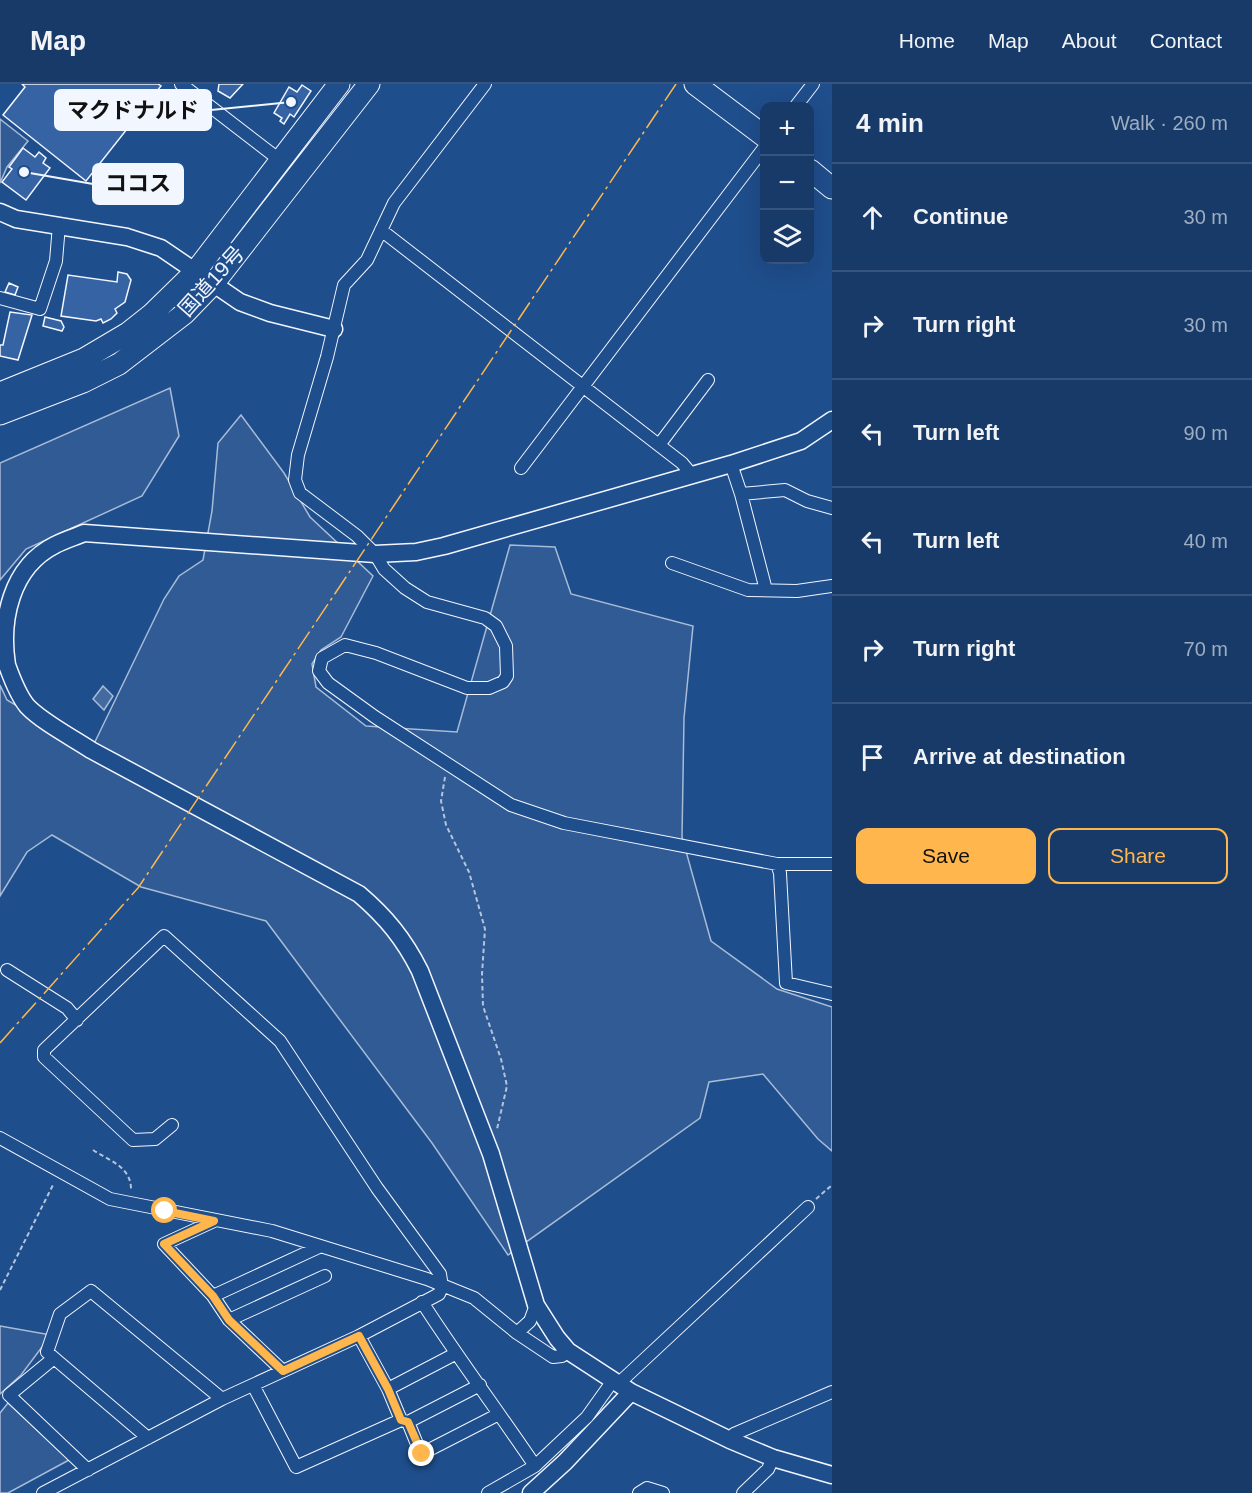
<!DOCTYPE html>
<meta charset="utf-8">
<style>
:root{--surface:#173a69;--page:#244571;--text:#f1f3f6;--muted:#9eadc0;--line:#36547d;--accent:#ffb74d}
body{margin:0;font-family:Helvetica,"Noto Sans JP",sans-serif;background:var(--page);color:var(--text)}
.controls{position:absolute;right:18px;top:18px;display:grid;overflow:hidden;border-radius:12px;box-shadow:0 6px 24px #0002}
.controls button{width:54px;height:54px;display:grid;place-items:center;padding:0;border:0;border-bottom:2px solid var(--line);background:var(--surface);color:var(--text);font:30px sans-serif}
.stop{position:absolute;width:18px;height:18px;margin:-14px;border:4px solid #ffb74d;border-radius:50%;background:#fff}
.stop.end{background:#ffb74d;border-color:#fff;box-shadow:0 2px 6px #0008}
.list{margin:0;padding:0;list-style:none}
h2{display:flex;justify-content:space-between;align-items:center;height:78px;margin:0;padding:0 24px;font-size:26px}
h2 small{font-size:20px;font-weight:400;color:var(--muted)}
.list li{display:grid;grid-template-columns:39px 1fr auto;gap:18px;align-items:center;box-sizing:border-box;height:108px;padding:0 24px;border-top:2px solid var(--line)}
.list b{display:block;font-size:22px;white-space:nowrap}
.list em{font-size:20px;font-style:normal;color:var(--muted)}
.actions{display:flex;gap:12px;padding:18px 24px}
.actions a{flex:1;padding:14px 0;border:2px solid var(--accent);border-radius:12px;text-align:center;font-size:21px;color:var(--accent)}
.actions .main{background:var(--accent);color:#111}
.icon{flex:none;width:33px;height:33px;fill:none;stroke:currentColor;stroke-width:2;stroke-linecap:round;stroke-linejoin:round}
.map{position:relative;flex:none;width:832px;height:1409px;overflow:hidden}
header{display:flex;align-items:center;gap:36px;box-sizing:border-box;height:84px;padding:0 30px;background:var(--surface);border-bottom:2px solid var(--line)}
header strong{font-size:28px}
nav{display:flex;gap:33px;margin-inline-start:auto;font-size:21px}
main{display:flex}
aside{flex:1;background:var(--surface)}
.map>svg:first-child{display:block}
.built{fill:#305b95;stroke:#a8bbd7;stroke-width:1.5}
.water{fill:#446ba0;stroke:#a8bbd7;stroke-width:1.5}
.building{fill:#3563a3;stroke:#f2f6ff;stroke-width:1.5}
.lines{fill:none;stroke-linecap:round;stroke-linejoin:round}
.street-casing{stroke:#f2f6ff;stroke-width:14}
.secondary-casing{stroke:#f2f6ff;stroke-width:19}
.highway-casing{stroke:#f2f6ff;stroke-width:23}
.path{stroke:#b3c4dc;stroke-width:2;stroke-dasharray:4.5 3;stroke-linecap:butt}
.street{stroke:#1f4e8c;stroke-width:12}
.secondary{stroke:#1f4e8c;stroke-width:16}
.highway{stroke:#1f4e8c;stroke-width:21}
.power{stroke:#ffb74d;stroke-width:1.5;stroke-dasharray:21 4.5 3 4.5;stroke-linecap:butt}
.route{stroke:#ffb74d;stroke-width:8}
.labels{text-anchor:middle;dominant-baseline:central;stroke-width:4.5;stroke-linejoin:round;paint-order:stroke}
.street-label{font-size:21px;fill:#f2f6ff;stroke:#1f4e8c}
.leader{fill:none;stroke:#f2f6ff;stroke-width:2}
.callout-dot{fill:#f2f6ff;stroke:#1f4e8c;stroke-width:2}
.callout{fill:#f2f6ff;stroke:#f2f6ff;stroke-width:2}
.callout-label{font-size:22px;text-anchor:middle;font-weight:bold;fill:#111}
</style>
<header>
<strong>Map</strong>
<nav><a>Home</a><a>Map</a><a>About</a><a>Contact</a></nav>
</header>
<main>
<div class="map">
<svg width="832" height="1409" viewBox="0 0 832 1409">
<rect width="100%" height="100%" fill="#1f4e8c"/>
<!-- built -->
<path class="built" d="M0 35 28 57 7 83 0 99Z
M170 304 179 352 142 412 26 465 0 496V379Z
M241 331 284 389 310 433 373 492 341 553 321 566 312 580 316 603 366 642 457 648 510 461 555 463 571 510 693 542 684 634 682 753 711 857 777 905 832 923V1067L818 1055 763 990 709 998 700 1034 508 1171 432 1059 266 837 141 803 52 751 27 768 0 812V601L7 616 91 666 164 515 179 492 203 476 212 427 218 359Z
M0 1242 51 1251 21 1291 0 1310Z
M8 1319 69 1376 8 1409H0V1329Z"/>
<!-- water -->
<path class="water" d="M103 602 113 612 104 626 93 615Z"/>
<!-- building -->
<path class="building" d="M22 0H158L161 2 86 97 3 31 25 3Z
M219 0H243L230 14 218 7Z
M302 1 311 7 294 33 290 30 284 40 280 37 282 34 274 29 289 3 297 8Z
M23 64 35 73 39 68 46 74 43 79 50 84 26 116 2 98 12 85 9 83Z
M118 188 127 190 131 196 125 218 115 225 117 229 111 235 103 239 101 235 96 237 61 232 68 191 117 198Z
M9 199 18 203 15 211 5 208Z
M10 228 32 231 18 276 0 272V261H3Z
M45 233 61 237 64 243 62 247 43 242Z"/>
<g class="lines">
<defs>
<path id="street" d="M181 0 281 77
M485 0 394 119 367 176 344 201 327 273 298 371 295 396 300 409 357 452 375 470 384 485 405 504 427 518 485 534 496 542 506 562 507 592 503 598 489 604H467L376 569 345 561 322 574 319 587 328 599 375 633 511 721 564 739 777 780H832
M796 22 813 0
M381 146 682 379 692 391
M0 214 40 225 56 177 59 141
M659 361 708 296
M731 380 741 410 766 506
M521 384 764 64
M741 410 785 406 807 417 832 424
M672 479 748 506 797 507 832 502
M777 780 780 789 786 899 832 910
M7 886 67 924 77 936
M0 1054 110 1115 272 1147 427 1195 474 1214 517 1249 553 1273 562 1272 568 1267
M214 1137 164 1160 213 1212 229 1236 283 1287
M213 1212 319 1163
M422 1218C458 1274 498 1327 535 1382L587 1333 612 1298
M229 1236 325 1192
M517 1249 530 1237 536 1221
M359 1252 388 1305 401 1336 408 1338 421 1370 499 1330
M54 1274 148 1354
M253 1301 296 1383 401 1336
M617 1301 808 1123
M388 1305 455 1270
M408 1338 480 1301
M730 1356 734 1350 832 1308
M88 1386 9 1311 54 1274 47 1268 60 1230 91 1207 222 1315
M43 1409 222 1315 359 1252 439 1210 442 1203 440 1190 377 1104 280 957 164 852 44 966V973L133 1056 155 1055 172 1041
M488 1409 535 1382
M639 1409 647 1404 663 1409
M743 1409 768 1385 773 1374"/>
<path id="secondary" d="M0 128 16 135 127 153 161 164 240 218 270 229 334 245
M832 336 801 357 731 380 444 462 416 468 375 470 84 449C75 453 64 456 55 461 11 483 0 536 7 581 12 595 18 611 27 622 42 638 73 654 91 666L359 810C386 833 404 855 420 887L491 1070 536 1221 557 1254 568 1267 631 1308 730 1356 773 1374 832 1391
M531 1409 565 1378 631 1308"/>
<path id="highway" d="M695 0 764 52
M810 86 832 104
M0 309 84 275 128 249 152 230 195 188 339 0
M0 330 83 298 119 280 184 230 214 199 369 0"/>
</defs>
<!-- street casing -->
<use href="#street" class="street-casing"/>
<!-- secondary casing -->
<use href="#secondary" class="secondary-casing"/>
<!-- highway casing -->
<use href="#highway" class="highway-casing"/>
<!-- path -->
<path class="path" d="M445 693 441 717 446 741 469 788 485 845 482 890 483 922 501 975 507 1002 497 1045
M93 1066C110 1077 132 1083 131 1107
M816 1115 832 1101
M0 1206 54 1099"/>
<!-- street -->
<use href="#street" class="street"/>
<!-- secondary -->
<use href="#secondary" class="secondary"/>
<!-- highway -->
<use href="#highway" class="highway"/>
<!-- power -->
<path class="power" d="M0 959 138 804 676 0"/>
</g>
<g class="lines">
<!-- route -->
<path class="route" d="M165 1127 214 1137 164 1160 213 1212 229 1236 283 1287 359 1252 388 1305 401 1336 408 1338 422 1370"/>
</g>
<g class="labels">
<!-- street labels -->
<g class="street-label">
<text transform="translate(211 197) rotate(-48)">国道19号</text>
</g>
</g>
<!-- callouts -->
<path class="leader" d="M291 18L211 26M24 88L93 100"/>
<g class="callout-dot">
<circle cx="291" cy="18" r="6"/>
<circle cx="24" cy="88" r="6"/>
</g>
<g class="callout">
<rect x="55" y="6" width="156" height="40" rx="6"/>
<rect x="93" y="80" width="90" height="40" rx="6"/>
</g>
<g class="callout-label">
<text x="133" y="34">マクドナルド</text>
<text x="138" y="107">ココス</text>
</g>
</svg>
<div class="controls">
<button>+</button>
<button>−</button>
<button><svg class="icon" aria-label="layers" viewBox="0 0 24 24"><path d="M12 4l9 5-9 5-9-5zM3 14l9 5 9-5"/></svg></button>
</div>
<div class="stop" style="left:165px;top:1127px"></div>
<div class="stop end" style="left:422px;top:1370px"></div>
</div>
<aside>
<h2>4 min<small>Walk · 260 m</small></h2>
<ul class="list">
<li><svg class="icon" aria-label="ahead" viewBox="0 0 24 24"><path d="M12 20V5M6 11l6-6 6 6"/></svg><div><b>Continue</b></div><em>30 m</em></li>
<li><svg class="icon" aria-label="right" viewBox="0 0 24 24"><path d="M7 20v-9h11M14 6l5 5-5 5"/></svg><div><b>Turn right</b></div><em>30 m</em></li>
<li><svg class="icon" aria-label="left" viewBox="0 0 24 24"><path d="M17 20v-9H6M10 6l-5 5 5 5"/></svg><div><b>Turn left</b></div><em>90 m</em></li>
<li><svg class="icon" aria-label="left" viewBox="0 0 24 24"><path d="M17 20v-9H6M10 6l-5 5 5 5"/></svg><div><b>Turn left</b></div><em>40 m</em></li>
<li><svg class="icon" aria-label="right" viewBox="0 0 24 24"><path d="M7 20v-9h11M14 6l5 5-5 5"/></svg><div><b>Turn right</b></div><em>70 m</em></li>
<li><svg class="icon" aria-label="arrive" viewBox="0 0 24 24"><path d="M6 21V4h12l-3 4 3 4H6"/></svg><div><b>Arrive at destination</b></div></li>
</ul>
<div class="actions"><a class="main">Save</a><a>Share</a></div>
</aside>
</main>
